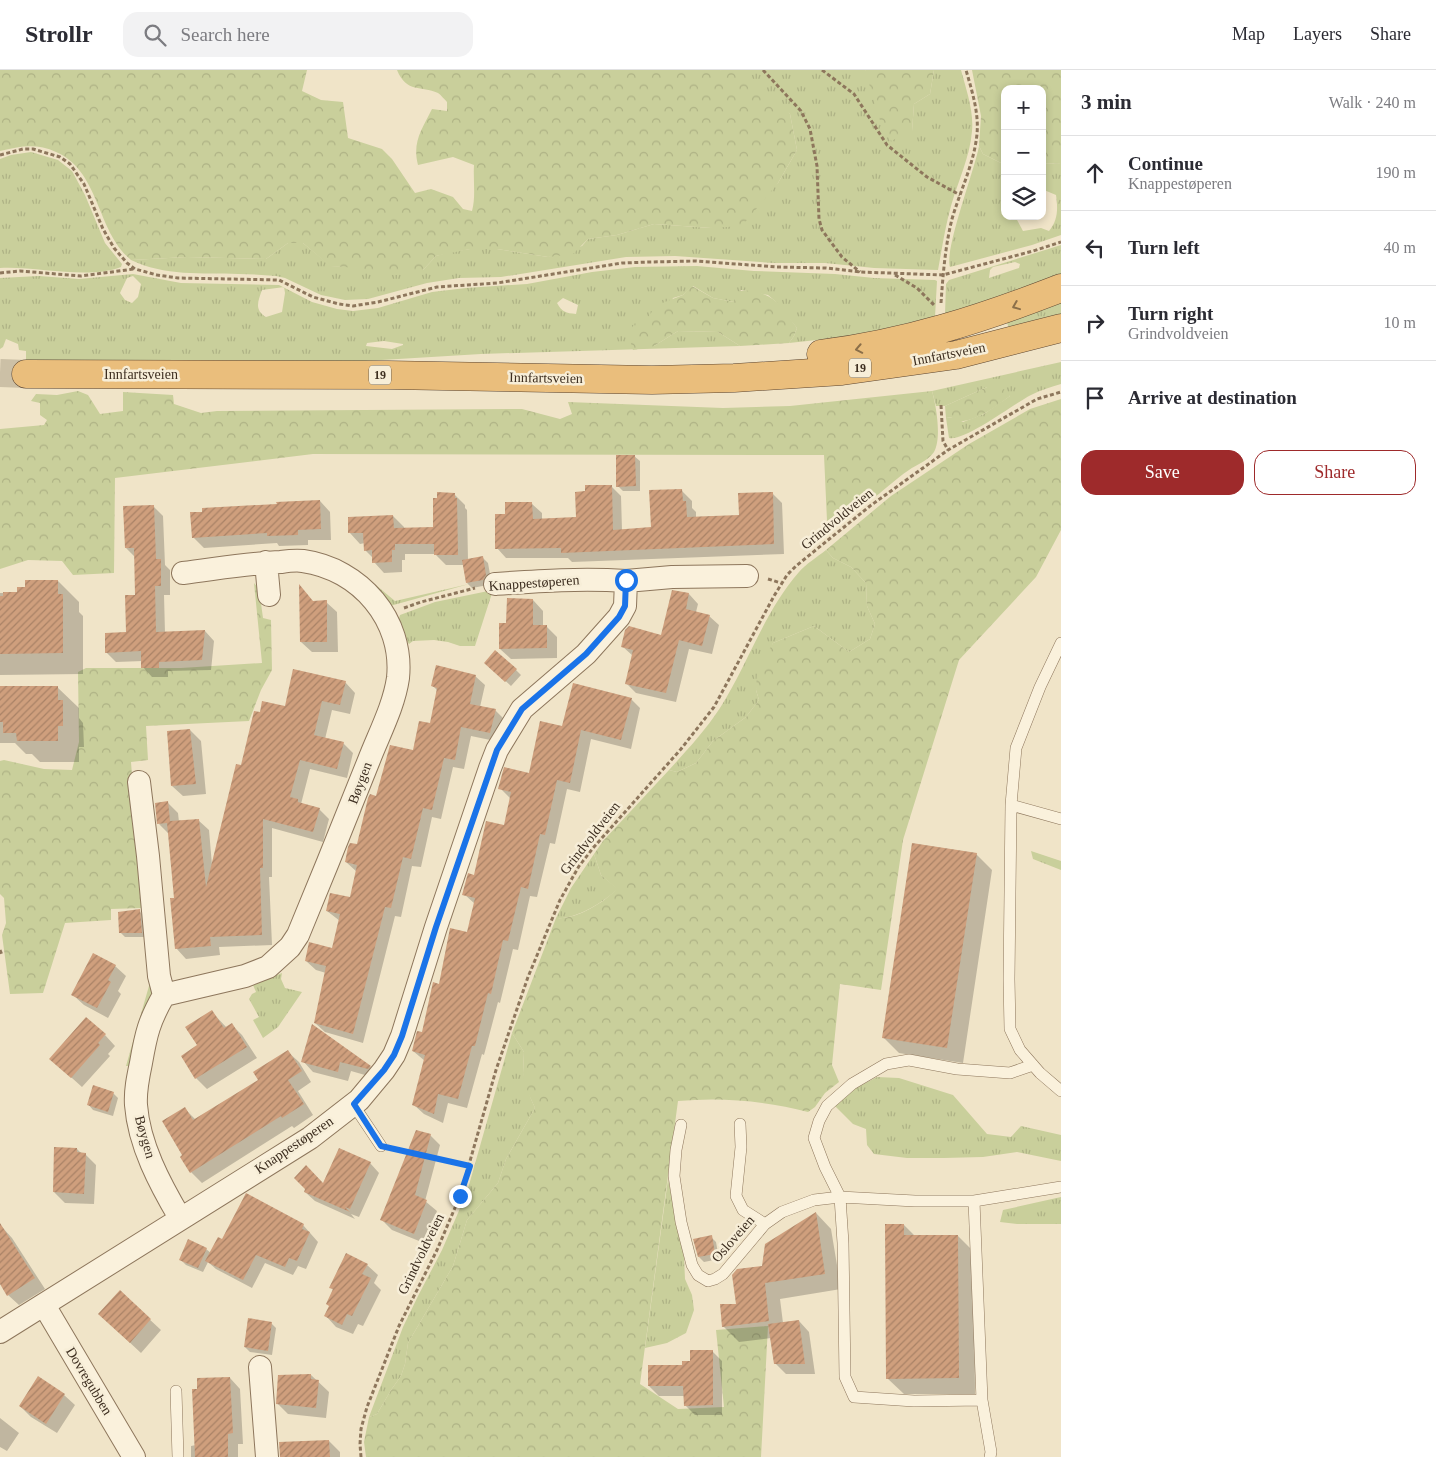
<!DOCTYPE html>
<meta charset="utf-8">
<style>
:root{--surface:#fff;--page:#f2f2f3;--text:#2b2b33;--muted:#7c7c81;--line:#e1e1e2;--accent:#9e2a2b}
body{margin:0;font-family:Georgia,serif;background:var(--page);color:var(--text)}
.controls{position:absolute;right:15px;top:15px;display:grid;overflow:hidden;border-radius:10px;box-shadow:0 2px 8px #0003}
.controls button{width:45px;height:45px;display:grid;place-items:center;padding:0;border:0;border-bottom:1px solid var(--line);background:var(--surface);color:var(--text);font:25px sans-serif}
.stop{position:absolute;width:15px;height:15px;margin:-11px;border:4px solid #1a73e8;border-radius:50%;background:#fff}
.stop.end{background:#1a73e8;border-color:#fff;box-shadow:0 1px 5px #0008}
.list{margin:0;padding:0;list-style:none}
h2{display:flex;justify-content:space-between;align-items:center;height:65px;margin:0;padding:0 20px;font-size:21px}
h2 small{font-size:16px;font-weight:400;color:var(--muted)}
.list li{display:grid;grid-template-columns:32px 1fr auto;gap:15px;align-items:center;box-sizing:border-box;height:75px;padding:0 20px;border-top:1px solid var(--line)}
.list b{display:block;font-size:19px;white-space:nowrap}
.list p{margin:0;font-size:16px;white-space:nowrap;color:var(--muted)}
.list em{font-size:16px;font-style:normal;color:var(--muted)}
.actions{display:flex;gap:10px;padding:15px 20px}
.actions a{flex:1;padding:11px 0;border:1px solid var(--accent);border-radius:15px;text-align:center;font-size:18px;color:var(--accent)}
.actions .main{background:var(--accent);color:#fff}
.icon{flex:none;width:28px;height:28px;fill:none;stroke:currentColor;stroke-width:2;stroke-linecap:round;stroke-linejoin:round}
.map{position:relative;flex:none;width:1061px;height:1387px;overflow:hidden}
header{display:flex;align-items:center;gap:30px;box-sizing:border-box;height:70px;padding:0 25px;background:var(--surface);border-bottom:1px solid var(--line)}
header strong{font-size:24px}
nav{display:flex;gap:28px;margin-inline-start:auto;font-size:18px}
.search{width:350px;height:45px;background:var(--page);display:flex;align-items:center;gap:12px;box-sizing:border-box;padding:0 18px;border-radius:15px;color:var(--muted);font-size:19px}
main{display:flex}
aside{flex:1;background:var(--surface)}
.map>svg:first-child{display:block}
.grass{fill:url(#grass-tufts);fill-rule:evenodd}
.forest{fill:url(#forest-crowns)}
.shadow{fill:#0003}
.building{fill:url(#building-hatch)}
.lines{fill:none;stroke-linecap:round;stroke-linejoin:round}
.trunk-tunnel{stroke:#ccc0a6;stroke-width:28;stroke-dasharray:28 14;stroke-linecap:butt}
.service-casing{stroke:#8d765c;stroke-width:12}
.minor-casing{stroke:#8d765c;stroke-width:24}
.trunk-casing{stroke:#5b4430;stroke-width:29}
.path{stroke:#8d765c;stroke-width:3;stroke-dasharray:4 2.5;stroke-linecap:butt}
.service{stroke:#faf1dc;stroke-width:11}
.minor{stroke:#faf1dc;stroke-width:22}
.trunk{stroke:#eabe7c;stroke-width:28}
.oneway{stroke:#8b6f49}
.route{stroke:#1a73e8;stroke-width:6}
.labels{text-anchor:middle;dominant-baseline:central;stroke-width:5;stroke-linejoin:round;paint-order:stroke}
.shield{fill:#f7eed8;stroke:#756857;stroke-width:1}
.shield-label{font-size:12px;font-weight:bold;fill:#3d2e20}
.street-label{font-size:14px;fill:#3d2e20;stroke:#f7eed8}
</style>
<header>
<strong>Strollr</strong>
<div class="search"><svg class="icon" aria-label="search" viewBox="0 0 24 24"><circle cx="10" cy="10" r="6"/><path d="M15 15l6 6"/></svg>Search here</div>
<nav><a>Map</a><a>Layers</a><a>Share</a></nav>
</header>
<main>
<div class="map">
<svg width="1061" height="1387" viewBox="0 0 1061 1387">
<defs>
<pattern id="grass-tufts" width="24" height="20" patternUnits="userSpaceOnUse" patternTransform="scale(1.25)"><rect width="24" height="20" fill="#c9cf9b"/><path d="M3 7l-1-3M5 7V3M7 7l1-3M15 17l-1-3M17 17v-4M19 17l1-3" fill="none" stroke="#aeb285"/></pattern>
<pattern id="forest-crowns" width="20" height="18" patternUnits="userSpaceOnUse" patternTransform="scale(1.25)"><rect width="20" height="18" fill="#c9cf9b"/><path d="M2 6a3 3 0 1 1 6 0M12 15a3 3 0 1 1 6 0" fill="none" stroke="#aeb285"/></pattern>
<pattern id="building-hatch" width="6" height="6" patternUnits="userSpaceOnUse" patternTransform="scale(1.25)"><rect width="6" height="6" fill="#cf9f7d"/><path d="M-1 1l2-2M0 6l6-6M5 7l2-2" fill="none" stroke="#a98266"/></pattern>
</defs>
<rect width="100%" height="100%" fill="#f0e4c8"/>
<!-- grass -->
<path class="grass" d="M720 0H865L912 61 914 34 930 24 934 0H961C966 19 974 41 972 61 970 87 958 111 951 136 945 157 942 179 938 200L874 198 825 193H773L675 186 626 187 501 207 459 208 427 213 368 229 345 230 321 225 285 208 276 206C263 205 251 204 238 204 202 203 164 206 131 190L187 187 266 189 288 173H303L331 196 423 200 436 186 450 182 470 179H497L548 187 582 176 588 169 617 165 654 154 711 158 778 113 797 80 790 44Z
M979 76 983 84 1005 95V146H1015L1023 161 1041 158 1049 161C1058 150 1058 139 1056 125L1044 120 1042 121V94L1061 93V165L1032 175 950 197C944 180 975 99 979 76Z
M31 82 58 90 72 101 85 125 105 173 122 194 121 197C87 210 38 196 0 198V89L11 85Z
M1061 175V207L945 244 946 214 949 210ZM1015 192 1020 194 1019 198 989 208 990 200 993 197Z
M697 196 754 201 835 204 874 208 935 210 937 211 935 247 854 266 789 273 794 266 797 258 775 231 768 225 741 220 734 232 713 228 693 216 683 225 673 228 654 276 678 261 718 262 740 276 481 284 332 293H26V281L19 280 18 274 6 269 3 277 0 279V208L39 206 79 209 133 204 181 213 279 215 312 232 337 239 353 241 378 238 432 222 466 218 527 214 592 202 635 197ZM133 206 141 214 138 227 132 233 125 230 120 223 127 208ZM284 217 285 223 282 242 266 247C254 240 258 231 262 220ZM563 228 578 235 576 244C566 243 562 242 557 233ZM384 271 403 274V275L392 279 366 276 367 273Z
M1061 227V247L1009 258 1007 253 1009 250Z
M1061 292V314C1051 317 1041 320 1031 325 1015 333 964 372 949 368L946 348 953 347 963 352 984 344 1010 326 987 317 945 336H936L932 321Z
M826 480 833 488 851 497 866 513 867 536 875 554 870 569 849 582 814 556 773 573 756 620 759 630 746 647 713 671 696 693 677 702 669 700C687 680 705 661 720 638 748 594 764 542 799 502 806 494 817 487 826 480Z
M469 514 390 536 381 528 377 516 395 531Z
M493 520 475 576H460L448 572 434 570 413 571 409 574C403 567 396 555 400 545L435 532Z
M1031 781 1061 791V800L1033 789Z
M594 784 601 805 618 819C603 832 576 850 556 848L571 818Z
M282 903 281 909 285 918 302 922 278 957 263 968 253 950 259 947 249 929 252 924 256 922 253 915Z
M151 909 155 918 131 996H126Z
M512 963 524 982 523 1003 531 1029 535 1038 506 1089 498 1113 467 1150 453 1196 408 1273 405 1294 401 1306 391 1320 377 1344 369 1347 403 1257 419 1224 442 1180 467 1122Z
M877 1007 899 1008 953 1025 987 1064 1011 1067 1021 1056 1061 1065V1091L1017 1082 983 1087 944 1088H907L874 1084 867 1075 866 1059 853 1054 835 1036 852 1020Z
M668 1109 684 1187 685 1209 692 1225 694 1240 686 1263 667 1273 645 1278Z
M1061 1127V1154H1017L1000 1152 1003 1140Z"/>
<!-- forest -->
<path class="forest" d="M0 0H307L302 21 321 30 343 32 348 68 382 79 392 89 415 123 431 119 453 127 463 139 472 141C476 127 473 110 474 95L453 87 418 95C412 72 422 59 432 39L447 41V32C444 29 441 25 438 23 421 15 407 24 397 0H720L748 4 790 44 797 80 778 113 742 156 711 158 654 154 617 165 588 169 573 184 548 187 497 179H470L436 186 423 200 396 205 358 198 330 196 303 173H288L266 189 187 187 131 190C96 161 100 101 56 82 37 73 20 76 0 81Z
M865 0H934L930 24 914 34 912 61 891 71 882 57Z
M972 0H1061V93L1042 94V19H1005V95L983 84 979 76 981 46Z
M692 216 713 228 734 232 735 223C741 220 745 221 751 221 776 224 783 239 797 258L794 266 789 273 740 276 718 262 678 261 654 276 633 280 628 264 635 253 645 251 657 235 683 225Z
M1001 316 1010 326C994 338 977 351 956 352L952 347 946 348 945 336 987 317Z
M78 321 88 325 100 344 123 341V322L173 325 174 334 201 343 217 341 522 339 560 349 572 344 568 332 723 338 790 336 932 321C936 335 942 368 934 382 929 390 916 395 909 400 895 409 883 422 869 431 856 439 841 444 827 451L824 385 313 384 115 408 114 503 73 505 62 491 28 490 0 499V359L44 355 47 350 40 345V333L31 331 36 324 57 325Z
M1061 329V460L1036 507 959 590 903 770 881 920 840 914 832 995 839 1012 825 1023 815 1037 808 1042C766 1031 722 1027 678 1031L640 1314 678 1339 724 1337 716 1260 768 1256 761 1387H366L364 1372 369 1347 377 1344 391 1320 401 1306 405 1294 408 1273 453 1196 467 1150 498 1113 506 1089 535 1038 524 1014 523 1003 524 982 512 963 556 848C576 850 603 833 617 819L601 805 594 784 603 771 669 700 677 702 696 693 713 671 746 647 759 630 756 620 757 602 773 573 814 556 849 582 870 569 875 554 867 536 866 513 851 497 833 488 826 480 891 426 969 374 1030 339Z
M254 513 259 519 263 548 271 550 272 600 261 620 249 651 146 656 148 690 131 692 142 838 111 839V850L65 853 43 923 10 924 2 865 6 853 4 828 0 824V691L4 690 44 699 72 700 79 672 78 602 86 598H181L262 593Z"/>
<!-- shadow -->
<path class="shadow" d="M634 386 640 391V421H623L618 416Z
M611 416 621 426 622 460 652 458 682 421 692 431V438L696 442V447L740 446 772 423 782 433 784 484 572 492 568 488H506L497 478 506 445 532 434 542 443V450L577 449Z
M454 424 465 435V438L467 440 468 490 483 488 488 493 491 510 488 515 472 518 467 513 464 495H446L435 484H405V490H402V502L384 503 374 492 373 488 365 480V473L360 474 350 463 393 446 404 457V459L434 458Z
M320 431 330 442 331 470H308V475L279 476 277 473 204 478 193 467Z
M154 437 163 446 165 495 170 500V525H164L165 563 205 561 214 571 211 600 168 601V607H152L143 597V591L116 592 106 582 127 564 136 526 135 487 126 478Z
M58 511 79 532V542L83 546V604L0 605V523H18L27 518Z
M673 522 689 524 698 534 696 542 709 546 719 555 712 584 689 579 676 632 636 623 626 613 633 586 622 576 662 567Z
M533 530 543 541V556H546L557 567V588L511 589 500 579 508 555Z
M314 532H326L337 542 338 582H312L301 572Z
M491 598 516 600 521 605 511 616Z
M475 606 485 615 480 637 495 640 505 650 500 672 471 666 464 699 453 697 441 749 432 747 421 797 412 796 401 847 395 846 363 973 325 962 315 953 326 903 316 900 306 891 333 879 340 851 327 841 351 829 357 802 346 792 358 776 377 727 414 682 431 654 438 621 433 616Z
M345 612 355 623 350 644 332 640 325 669 343 673 353 683 347 708 310 699 301 734 319 739 329 749 323 772 272 758V807H269L272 875 219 877 220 885 186 889 176 878 175 829 169 764 159 754 168 733 178 743 179 752 198 750 209 760 212 795 260 644 286 638Z
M0 617H57L79 638V648L83 653 84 677H79V692H40L32 684H26L15 673H0Z
M631 629 640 638 631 679 591 669 580 722 567 719 555 774 550 773 537 827 530 826 518 880 513 879 500 933 498 932 484 985 482 984 467 1038 448 1033 443 1053 424 1044 414 1035 425 991 413 981 422 964 440 915 468 863 475 834 464 824 505 756 511 729 500 718 530 705 563 658Z
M190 660 201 671 206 724 183 726 172 716Z
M976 784 992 800 963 993 899 983 883 967Z
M139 841 144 846 146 867H125L120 862Z
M115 896 126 906 118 921 121 924 108 948 84 935 73 925Z
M212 942 227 958 232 955 242 965 257 988 207 1019 196 1008 182 986 199 976Z
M312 956 370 997 380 1007 379 1009 351 1001 348 1011 313 1002 303 991Z
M105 965 115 976 108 984 110 986 82 1017 62 999Z
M288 982 299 992 311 1012 298 1021 313 1045 294 1058 292 1056 202 1113 191 1102 182 1087 184 1086 185 1039 196 1050 260 1011Z
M113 1023 118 1028 113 1046 93 1040 88 1034Z
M430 1065 440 1075 425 1131 437 1141 424 1173 392 1160 382 1150Z
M77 1079 82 1084H85L96 1095 94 1134 65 1133 54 1122Z
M370 1093 379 1103 359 1147 351 1144 355 1149 315 1131 305 1122Z
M816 1143 831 1159 841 1219 780 1229 783 1253 799 1251 809 1262 815 1304H786L775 1293 771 1268 739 1272 723 1256 764 1197Z
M303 1155 318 1172 306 1199 298 1196 293 1205 265 1193 252 1218 216 1199 208 1192 203 1202 186 1195 181 1190 206 1179 211 1183 223 1171Z
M904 1155 915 1166H958L974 1182 975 1324H904L887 1308Z
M2 1157 12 1168 45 1219 19 1235 8 1225 0 1212V1158Z
M711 1167 716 1172 719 1189 704 1192 699 1187Z
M367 1195 378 1205 374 1213 381 1220 363 1256 358 1254 353 1264 336 1257 326 1246 330 1236 334 1221 330 1217Z
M120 1222 161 1260 141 1283 111 1255Z
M271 1253 276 1258 272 1285 250 1282 245 1277Z
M712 1281 722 1291V1345H695L685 1335V1326H659L649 1316Z
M311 1305 329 1322 326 1348 288 1344 277 1333Z
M230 1308 240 1319 243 1374H238V1387H191V1376L196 1375Z
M64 1325 75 1335 57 1363 31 1347 20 1336Z
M0 1348 19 1363 7 1381 0 1377Z
M329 1371 340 1382V1387H284Z"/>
<!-- building -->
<path class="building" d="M616 385H635L636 416 616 417Z
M585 415H612L613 460 651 457 649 420 682 419 683 431H686L687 447 739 445 738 423 773 422 774 474 561 483V478L495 479V444H505V432H532L533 449 576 447 575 422 585 421Z
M437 422 455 423V428H457L458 485H434V474H395V480H392V492L372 493V480L364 481 363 463H348V447L393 445 394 458 433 457V428H437Z
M320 430 321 459 298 460V465L267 466V463L192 468 190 442H202V438L277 434 276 432Z
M154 435 156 489H161V516H155L156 562 205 560 202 590 159 592V598H141V581L105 583V563L126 562 125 525H135L134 478H125L123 436Z
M483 486 486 505 483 510 466 513 462 490Z
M25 510H58V524H63V583L0 584V526H3V522H17V517H25Z
M299 514 313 531 327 530V572H300Z
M672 520 689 523 686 539 710 545 702 576 679 570 666 623 625 614 633 580 621 577 625 560 629 556 661 565Z
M507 528 533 529V555H547V578L499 579V553H506Z
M495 580 517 599 505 612 484 593Z
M436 595 476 605 470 634 496 639 490 663 461 657 455 690 444 688 432 740 423 738 411 789 403 787 391 838 385 837 353 964 314 953 326 896 305 891 309 872 332 878 340 844 326 841 330 823 350 827 357 795 345 792 348 777 350 773 357 774 368 728 370 724 376 726 390 675 413 680 419 651 430 653 437 618 431 616Z
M293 599 346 611 340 635 322 631 314 665 344 672 337 699 300 690 290 727 298 729V732L320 738 313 762 263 749V798H260L262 865 210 867 211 876 175 879 170 828H174L167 753 157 754 155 733 168 731 170 751 199 749 206 817 236 694 241 695 254 641 260 642 262 631 285 636Z
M573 613 632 628 621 670 581 660 570 713 557 710 545 765 540 764 528 819 521 817 508 871 503 870 491 924 488 923 475 976H472L458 1029 438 1024 434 1044 412 1035 425 985 412 981 417 961 422 962 433 912 439 914 450 858 467 862 475 828 462 825 468 803 474 805 486 751 504 755 511 722 498 719 504 697 529 703 540 651 562 656Z
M0 616H58V630H63V656H58V671H17L16 663H3V652H0Z
M190 659 196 714 171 716 167 661Z
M912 773 977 783 947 978 882 968Z
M140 839 142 863H119L118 842Z
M93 883 116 895 108 910 111 912 97 938 71 925Z
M212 940 224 958 232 953 247 977 195 1009 181 986 197 975 185 957Z
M86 947 106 964 98 973 100 975 71 1008 49 989Z
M312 954 371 996 368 999 340 992 338 1002 301 992Z
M288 980 302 1001 288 1010 304 1034 282 1048 281 1046 190 1103 180 1087 182 1085 162 1051 185 1037 193 1050 258 1010 253 1002Z
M93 1015 114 1022 108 1042 87 1035Z
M416 1060 431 1064 415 1125 427 1130 414 1164 380 1150Z
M54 1077 77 1078V1082L86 1083 84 1124 53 1122Z
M339 1078 371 1092 350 1139 345 1137 350 1142 304 1122 305 1119 294 1108 306 1095 323 1113Z
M246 1123 304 1154 302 1159 310 1162 297 1191 289 1188 285 1197 256 1185 243 1210 205 1191 218 1167 222 1169Z
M816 1142 825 1204 765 1213 769 1251 722 1257 720 1234H736L732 1205 737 1199 762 1196 765 1174Z
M0 1153 35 1208 7 1226 0 1214Z
M885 1154H904V1165H958L959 1308 886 1309Z
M712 1165 715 1184 698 1187 693 1169Z
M188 1169 207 1178 198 1198 179 1190Z
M346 1183 368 1194 362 1204 371 1208 352 1246 347 1244 342 1255 324 1246 329 1236 326 1234 333 1219 329 1218Z
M120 1220 151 1249 130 1273 98 1244Z
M248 1248 272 1252 268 1281 244 1277Z
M799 1250 805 1294H774L768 1254Z
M690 1280H713V1335L684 1336 683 1316H648V1295H682V1291H690Z
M311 1304V1309L319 1310 316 1338 276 1334 278 1305Z
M38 1306 65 1324 46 1354 19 1336Z
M230 1307 233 1363 228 1364V1387H195L192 1319H197V1308Z
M329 1370 330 1387H280L279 1372Z"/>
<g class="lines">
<!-- trunk-tunnel -->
<path class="trunk-tunnel" d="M0 303 26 304"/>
<defs>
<path id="service" d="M1061 573 1040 617 1016 678 1011 735 1009 909 1010 959 1020 980 1040 1003 1061 1021
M1011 735 1061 749
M353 1034 381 1076
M740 1054 741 1077 736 1126 743 1140 765 1154
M681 1055 676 1080 674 1106 681 1152 692 1195 698 1205 708 1211 715 1209 723 1204 765 1154 782 1142 814 1130 840 1127 915 1131H974L1061 1117
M974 1131 982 1330 991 1382 990 1387
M176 1321 178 1387
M982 1330 914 1331 854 1327 845 1307 843 1173 840 1127 825 1097 814 1068 819 1051 827 1036 852 1014 886 994 909 990 957 999 1010 1003 1033 995"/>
<path id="minor" d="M266 492 269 525
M495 514C539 511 582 508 626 511
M139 712 148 786 159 906 164 925C149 951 146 964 141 993 138 1007 135 1021 136 1035 139 1075 160 1114 180 1148
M164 925 245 906 268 897 290 877 298 865C322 807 346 748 369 690 379 664 394 636 398 608 404 550 360 499 303 491 296 490 288 491 281 492 248 493 216 499 183 503
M44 1235 134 1387
M0 1262 310 1068 359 1030 384 1000 394 985 402 966 436 857 490 698 497 680 522 639 586 584 619 547 625 536 626 511 672 507 747 506
M260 1297 267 1387"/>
<path id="trunk" d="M821 284C907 273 981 249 1061 218
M26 304 388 305 652 310 734 308 842 301 956 285 1061 258"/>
</defs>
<!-- service casing -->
<use href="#service" class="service-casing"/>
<!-- minor casing -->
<use href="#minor" class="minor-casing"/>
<!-- trunk casing -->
<use href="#trunk" class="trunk-casing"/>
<!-- path -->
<path class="path" d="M763 0 801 41 810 59 817 96 819 149 822 160 842 187 860 202
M822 0 854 24 887 75 927 107 960 125
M0 85 23 79H33L60 87 70 94 84 114 103 159 114 178 127 193 135 199 157 205 178 208 279 210 313 227 339 234 353 236 378 232 437 217 497 213 622 193 650 192 696 191 777 197 826 198 861 202 943 205 1033 181 1061 172
M0 203 20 201 81 206 134 199
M895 205 917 218 935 236
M941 233C943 205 945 177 952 149 960 121 974 94 977 64 979 43 972 21 966 0
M941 335 943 371 948 380
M768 509 781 513
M404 538 421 532 475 518
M0 880 2 885
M395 1079 470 1096
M361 1387 360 1374 361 1359 367 1337 399 1256 437 1180 460 1126 496 1000 528 907 560 830 579 796 593 778 681 679 714 637 774 526 787 505 796 496 870 436 948 380 1037 329 1061 322"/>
<!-- service -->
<use href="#service" class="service"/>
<!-- minor -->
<use href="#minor" class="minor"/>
<!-- trunk -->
<use href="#trunk" class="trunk"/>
</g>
<!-- one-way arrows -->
<defs><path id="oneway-chevron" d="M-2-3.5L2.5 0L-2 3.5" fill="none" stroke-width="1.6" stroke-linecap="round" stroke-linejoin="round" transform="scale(1.25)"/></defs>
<g class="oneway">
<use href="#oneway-chevron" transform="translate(1016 236) rotate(158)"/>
<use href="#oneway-chevron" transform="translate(859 279) rotate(169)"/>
</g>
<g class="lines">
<!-- route -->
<path class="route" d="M460 1126 470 1096 381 1076 354 1034 384 1000 394 985 402 966 436 857 497 680 522 639 586 584 619 547 625 536 626 510"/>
</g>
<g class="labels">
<!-- shield labels -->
<g class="shield">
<rect x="849" y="288.5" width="22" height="19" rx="4"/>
<rect x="369" y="295.5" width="22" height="19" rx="4"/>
</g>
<g class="shield-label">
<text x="860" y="298">19</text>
<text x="380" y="305">19</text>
</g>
<!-- street labels -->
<g class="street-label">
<text transform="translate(949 284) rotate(-11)">Innfartsveien</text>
<text x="141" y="304">Innfartsveien</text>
<text transform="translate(546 308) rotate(1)">Innfartsveien</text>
<text transform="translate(837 449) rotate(-39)">Grindvoldveien</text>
<text transform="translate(534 513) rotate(-4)">Knappestøperen</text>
<text transform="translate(360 713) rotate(-69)">Bøygen</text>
<text transform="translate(590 768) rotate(-52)">Grindvoldveien</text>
<text transform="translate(145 1067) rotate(74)">Bøygen</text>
<text transform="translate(294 1075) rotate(-34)">Knappestøperen</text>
<text transform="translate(733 1169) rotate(-49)">Osloveien</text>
<text transform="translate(421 1184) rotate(-64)">Grindvoldveien</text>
<text transform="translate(89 1311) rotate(59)">Dovregubben</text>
</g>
</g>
</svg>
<div class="controls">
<button>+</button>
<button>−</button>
<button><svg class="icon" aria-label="layers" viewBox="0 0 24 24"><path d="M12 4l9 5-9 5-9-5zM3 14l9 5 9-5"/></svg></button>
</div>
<div class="stop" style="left:626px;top:510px"></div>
<div class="stop end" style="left:460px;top:1126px"></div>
</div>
<aside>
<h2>3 min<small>Walk · 240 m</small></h2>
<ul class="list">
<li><svg class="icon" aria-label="ahead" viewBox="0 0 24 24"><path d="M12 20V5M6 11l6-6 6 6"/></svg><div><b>Continue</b><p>Knappestøperen</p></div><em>190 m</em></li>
<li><svg class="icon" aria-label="left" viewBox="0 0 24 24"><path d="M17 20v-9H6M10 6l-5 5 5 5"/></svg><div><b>Turn left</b></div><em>40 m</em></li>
<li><svg class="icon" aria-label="right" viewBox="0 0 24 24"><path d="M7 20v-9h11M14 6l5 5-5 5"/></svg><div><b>Turn right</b><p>Grindvoldveien</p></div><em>10 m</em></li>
<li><svg class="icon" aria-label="arrive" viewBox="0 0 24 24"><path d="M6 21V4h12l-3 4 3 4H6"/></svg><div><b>Arrive at destination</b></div></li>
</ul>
<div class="actions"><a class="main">Save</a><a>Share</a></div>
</aside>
</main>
